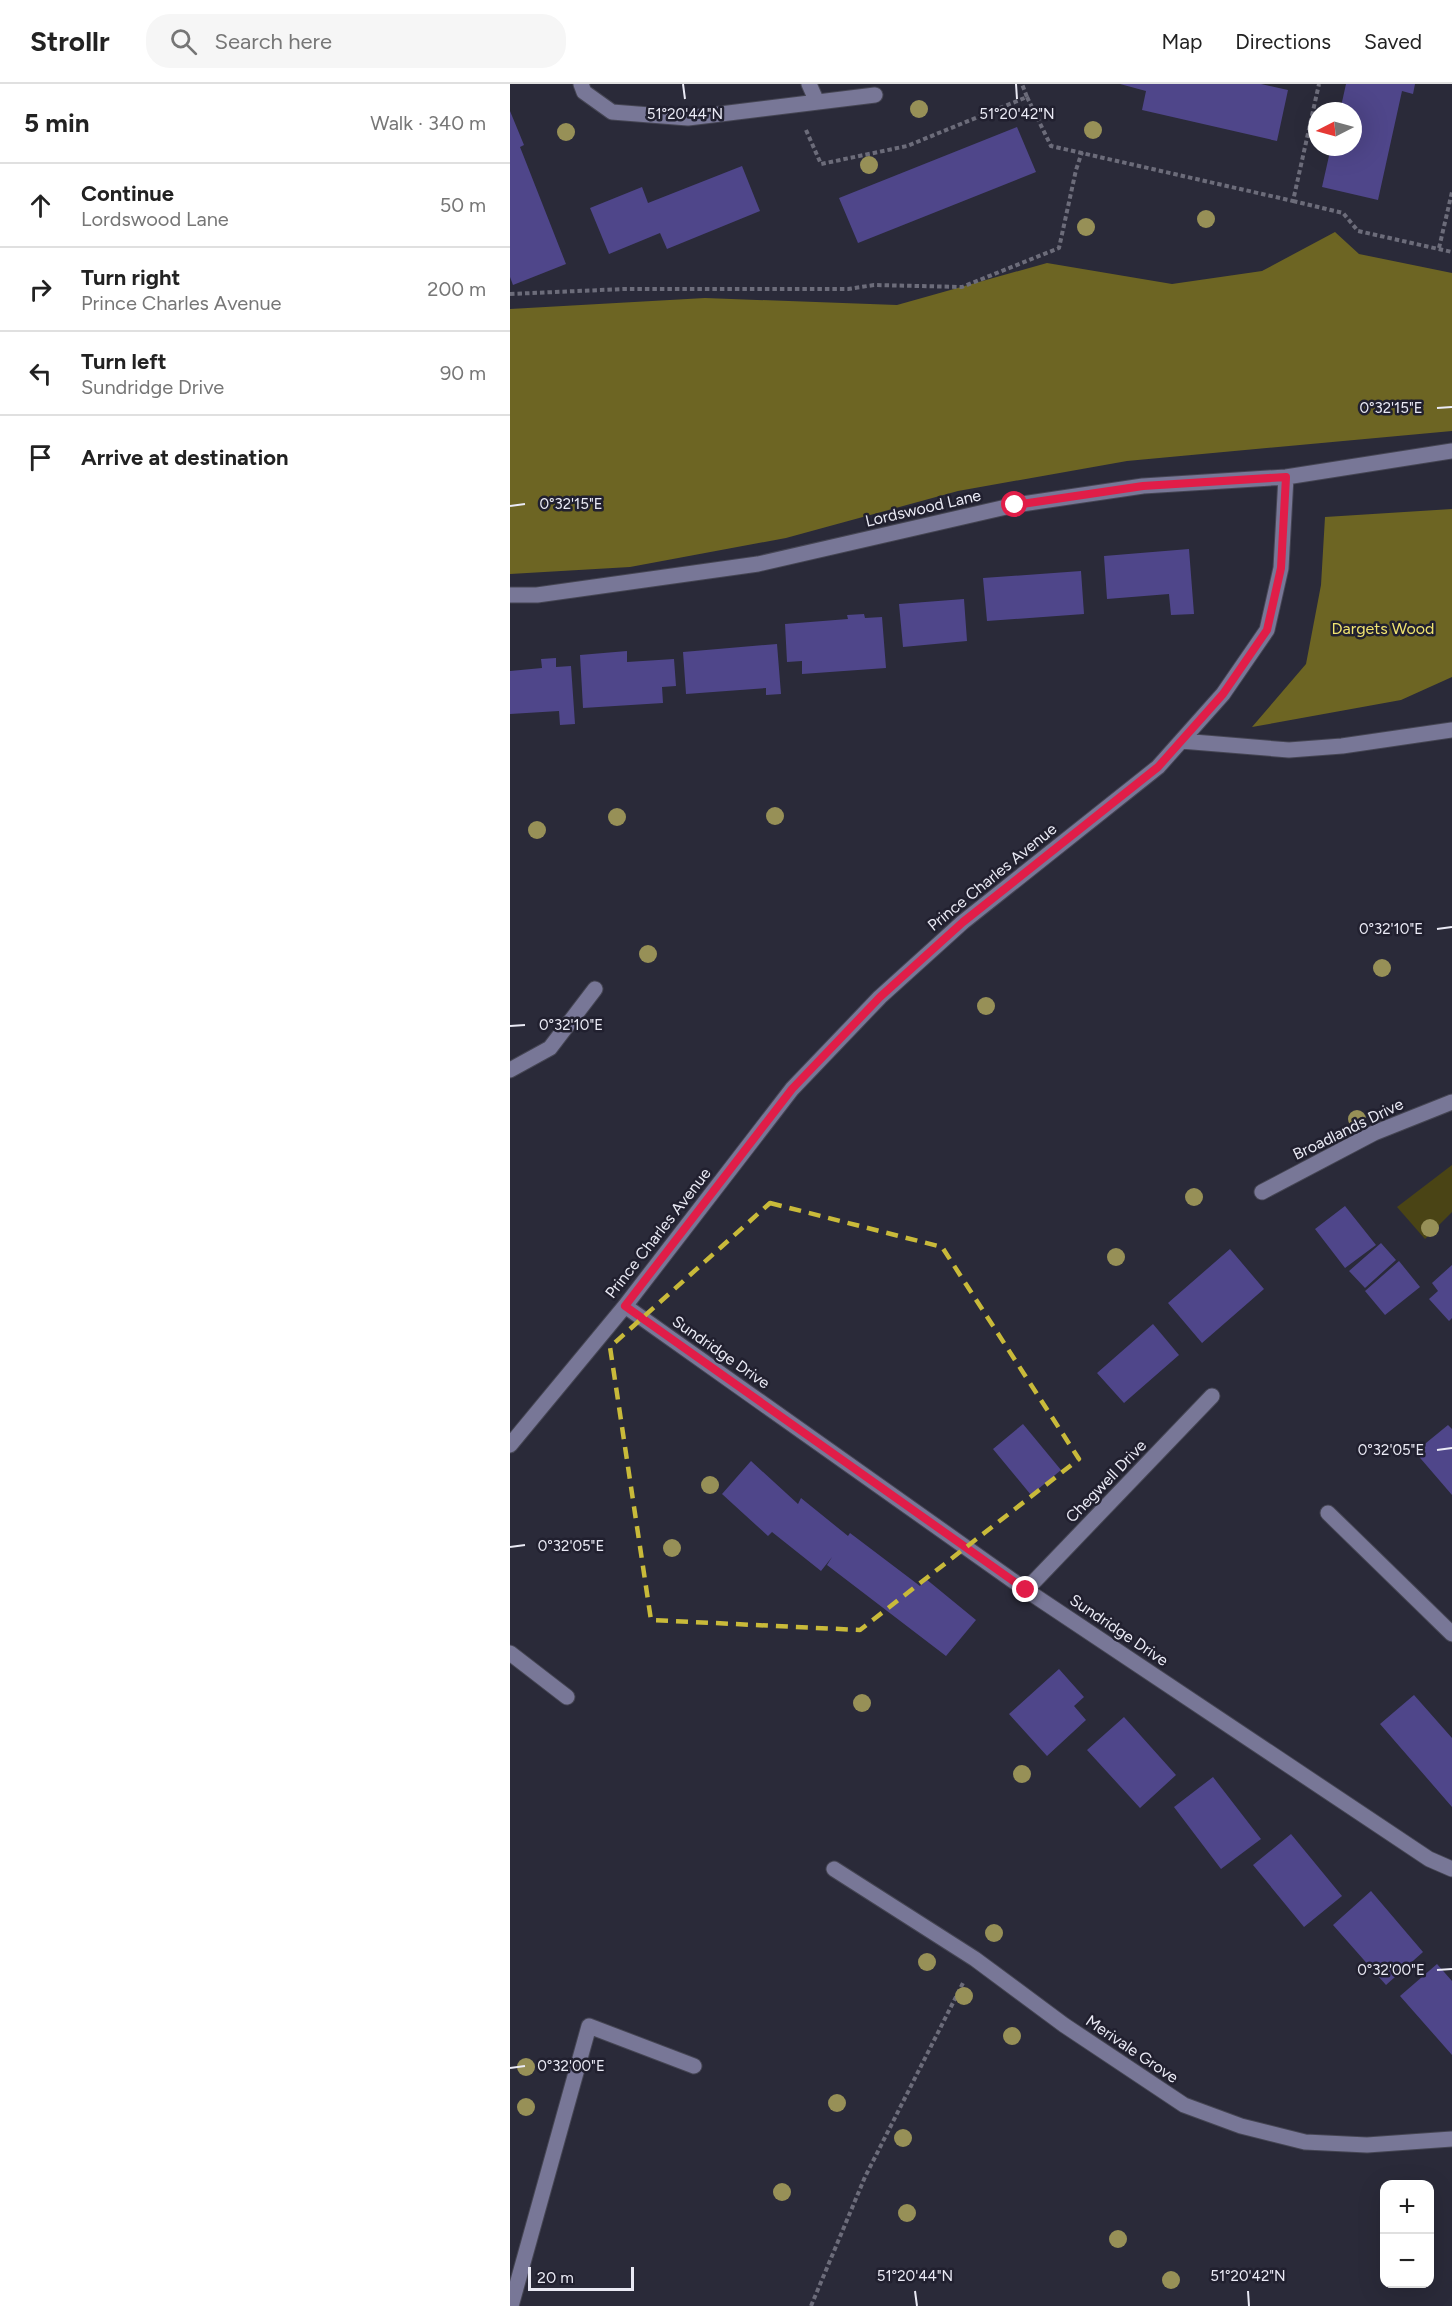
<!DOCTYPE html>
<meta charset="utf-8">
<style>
:root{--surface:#fff;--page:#f6f6f6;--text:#222;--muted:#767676;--line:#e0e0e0}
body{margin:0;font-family:Figtree,sans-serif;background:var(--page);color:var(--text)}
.controls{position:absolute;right:18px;bottom:18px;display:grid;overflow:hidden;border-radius:12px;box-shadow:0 6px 24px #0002}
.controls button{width:54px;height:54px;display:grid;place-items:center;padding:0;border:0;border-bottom:2px solid var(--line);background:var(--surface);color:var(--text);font:30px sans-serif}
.compass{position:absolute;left:798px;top:18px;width:54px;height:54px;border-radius:50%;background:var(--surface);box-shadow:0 6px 24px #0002;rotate:264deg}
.scale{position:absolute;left:18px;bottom:15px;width:106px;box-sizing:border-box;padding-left:6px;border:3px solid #eaeaf5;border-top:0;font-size:16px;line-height:21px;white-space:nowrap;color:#eaeaf5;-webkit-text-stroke:4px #21202f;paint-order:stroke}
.stop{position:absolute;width:18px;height:18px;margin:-14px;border:4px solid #e11d48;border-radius:50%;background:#fff}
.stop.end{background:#e11d48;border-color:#fff;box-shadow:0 2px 6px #0008}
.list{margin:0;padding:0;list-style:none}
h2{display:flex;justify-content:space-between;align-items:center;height:78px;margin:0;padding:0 24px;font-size:26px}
h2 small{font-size:20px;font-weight:400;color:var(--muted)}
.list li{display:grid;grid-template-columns:39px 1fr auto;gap:18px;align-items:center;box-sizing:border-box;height:84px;padding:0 24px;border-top:2px solid var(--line)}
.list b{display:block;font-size:22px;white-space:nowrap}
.list p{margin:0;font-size:20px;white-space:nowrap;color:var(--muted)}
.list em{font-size:20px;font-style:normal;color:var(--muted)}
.icon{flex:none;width:33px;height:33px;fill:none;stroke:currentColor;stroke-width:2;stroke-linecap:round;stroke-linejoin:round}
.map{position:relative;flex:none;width:942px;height:2222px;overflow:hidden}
header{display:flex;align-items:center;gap:36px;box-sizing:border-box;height:84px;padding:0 30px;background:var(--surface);border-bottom:2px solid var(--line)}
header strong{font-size:28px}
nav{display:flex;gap:33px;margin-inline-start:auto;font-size:21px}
.search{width:420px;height:54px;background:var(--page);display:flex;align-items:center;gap:15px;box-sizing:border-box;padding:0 21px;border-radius:24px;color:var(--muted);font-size:22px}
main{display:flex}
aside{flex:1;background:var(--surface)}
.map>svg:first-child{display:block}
.green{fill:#4a4415}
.forest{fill:#6d6523}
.building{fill:#4f468a}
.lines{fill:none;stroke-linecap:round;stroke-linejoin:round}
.minor-casing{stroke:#454553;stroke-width:17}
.path{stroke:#6c6c7a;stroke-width:4;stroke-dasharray:4.5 3;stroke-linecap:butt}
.minor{stroke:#787797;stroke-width:15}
.tree{fill:#979057}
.route{stroke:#e11d48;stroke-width:8}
.marked{fill:none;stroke:#c9ba3a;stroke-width:4.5;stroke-dasharray:12 8;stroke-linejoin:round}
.ticks{fill:none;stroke:#eaeaf5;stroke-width:2}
.labels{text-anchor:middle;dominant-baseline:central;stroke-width:5;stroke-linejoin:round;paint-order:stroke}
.street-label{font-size:16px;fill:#eaeaf5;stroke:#21202f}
.park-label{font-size:16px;fill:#f1e470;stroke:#21202f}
.ticks-label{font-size:15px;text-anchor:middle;fill:#eaeaf5;stroke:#21202f;stroke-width:5;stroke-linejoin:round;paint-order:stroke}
</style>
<header>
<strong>Strollr</strong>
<div class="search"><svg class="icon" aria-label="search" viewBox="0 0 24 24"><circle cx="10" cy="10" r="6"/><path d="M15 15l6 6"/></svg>Search here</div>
<nav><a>Map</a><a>Directions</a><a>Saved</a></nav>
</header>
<main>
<aside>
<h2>5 min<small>Walk · 340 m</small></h2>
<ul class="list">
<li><svg class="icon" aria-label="ahead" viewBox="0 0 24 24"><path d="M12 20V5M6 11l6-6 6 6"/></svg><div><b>Continue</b><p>Lordswood Lane</p></div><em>50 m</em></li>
<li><svg class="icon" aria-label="right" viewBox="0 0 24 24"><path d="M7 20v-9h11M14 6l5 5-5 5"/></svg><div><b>Turn right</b><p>Prince Charles Avenue</p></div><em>200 m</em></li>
<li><svg class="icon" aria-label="left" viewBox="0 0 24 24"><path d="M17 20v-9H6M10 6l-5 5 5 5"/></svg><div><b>Turn left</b><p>Sundridge Drive</p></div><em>90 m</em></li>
<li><svg class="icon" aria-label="arrive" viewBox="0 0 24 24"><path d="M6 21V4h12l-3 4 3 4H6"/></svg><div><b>Arrive at destination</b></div></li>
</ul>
</aside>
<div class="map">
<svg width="942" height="2222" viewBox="0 0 942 2222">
<rect width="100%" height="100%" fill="#2a2a39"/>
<!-- green -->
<path class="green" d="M942 1081V1128L915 1155 887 1123Z"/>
<!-- forest -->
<path class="forest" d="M825 148 849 170 942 189V347L617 377 448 407 276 454 120 483 0 490V225L195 214 387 221 537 179 662 200 752 187Z
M942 425V593L891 616 742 643 796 580 811 501 815 433Z"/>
<!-- building -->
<path class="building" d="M610 0H751L778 6 767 57 632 26 636 7Z
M836 0H905L903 10 892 7 868 116 812 103 821 63H843V27H830Z
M0 27 14 61 10 63 56 180 3 201 0 193Z
M507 43 526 88 348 159 329 114Z
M232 82 250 127 157 165 150 149 99 170 80 124 132 103 138 119Z
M679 465 684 530 661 531 659 510 597 515 594 472Z
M571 487 574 530 477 537 473 494Z
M454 515 457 557 393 563 389 520Z
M354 530 355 534 372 533 376 584 292 590V577L277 578 275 540 338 535 337 531Z
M267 560 271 610 256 611V604L176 610 173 568Z
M117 567V578L164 575 166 602 152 603 153 619 73 624 70 571Z
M46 574V583L61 582 65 640 50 641 49 627 0 630V587L32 584 31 575Z
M835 1122 866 1161 835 1184 805 1145Z
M871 1159 886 1176 855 1204 839 1187Z
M720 1165 754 1205 692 1259 658 1219Z
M889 1177 910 1203 875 1231 855 1207Z
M942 1181V1234L939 1237 919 1215 928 1207 922 1199Z
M643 1240 669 1271 614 1319 587 1289Z
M513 1340 551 1386 521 1411 483 1365Z
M938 1341 942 1345V1411L905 1368Z
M241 1377 288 1420 291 1414 338 1452 340 1449 410 1502 416 1495 466 1536 436 1572 317 1481 322 1473 311 1487 262 1448 258 1452 212 1410Z
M549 1585 574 1613 564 1622 576 1636 537 1672 499 1630Z
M904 1611 942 1654V1723L870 1640Z
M614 1633 666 1691 630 1724 577 1666Z
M703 1693 751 1755 711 1785 664 1723Z
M781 1750 832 1812 794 1843 743 1781Z
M861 1807 913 1868 876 1901 823 1841Z
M927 1880 942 1897V1971L890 1912Z"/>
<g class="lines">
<defs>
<path id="minor" d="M71 0 74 8 102 28 178 34 365 11
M299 0 307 18
M0 511H27L248 480 505 421 633 402 776 393 942 367
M671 657 779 666 832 662 942 646
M0 986 40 964 85 905
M752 1108 864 1049 942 1018
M115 1222 516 1506 919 1775 942 1785
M0 1361 115 1222 282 1005 370 913 453 838 648 683 713 610 757 546 771 484 776 393
M818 1429 942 1550
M516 1506 702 1312
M0 1569 57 1613
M324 1785 465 1875 554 1941 674 2021 731 2042 795 2058 857 2061 942 2055
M1 2222 79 1942 184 1982"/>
</defs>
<!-- minor casing -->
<use href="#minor" class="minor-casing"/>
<!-- path -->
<path class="path" d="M517 13 541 62 783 117 809 0
M296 46 311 80 397 62 517 13 512 0
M783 117 833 129 848 147 942 168
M929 164 942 108
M0 210 114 205H338L364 201 452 203 549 164 566 86 572 68
M301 2222 355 2093 454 1897"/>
<!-- minor -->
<use href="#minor" class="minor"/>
</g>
<!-- trees -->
<g class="tree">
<circle cx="409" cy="25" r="9"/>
<circle cx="583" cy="46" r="9"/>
<circle cx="56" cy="48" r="9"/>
<circle cx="359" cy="81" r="9"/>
<circle cx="696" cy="135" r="9"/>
<circle cx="576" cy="143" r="9"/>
<circle cx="265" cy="732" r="9"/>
<circle cx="107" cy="733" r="9"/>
<circle cx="27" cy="746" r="9"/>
<circle cx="138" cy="870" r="9"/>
<circle cx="872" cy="884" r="9"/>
<circle cx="476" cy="922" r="9"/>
<circle cx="847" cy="1035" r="9"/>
<circle cx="684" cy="1113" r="9"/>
<circle cx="920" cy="1144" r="9"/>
<circle cx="606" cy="1173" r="9"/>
<circle cx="200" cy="1401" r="9"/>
<circle cx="162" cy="1464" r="9"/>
<circle cx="352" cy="1619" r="9"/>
<circle cx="512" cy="1690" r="9"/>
<circle cx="484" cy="1849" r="9"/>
<circle cx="417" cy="1878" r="9"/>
<circle cx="454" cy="1912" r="9"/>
<circle cx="502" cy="1952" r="9"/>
<circle cx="16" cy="1983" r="9"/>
<circle cx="327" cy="2019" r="9"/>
<circle cx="16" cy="2023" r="9"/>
<circle cx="393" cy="2054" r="9"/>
<circle cx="272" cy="2108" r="9"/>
<circle cx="397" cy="2129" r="9"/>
<circle cx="608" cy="2155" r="9"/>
<circle cx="661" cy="2196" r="9"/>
</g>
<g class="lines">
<!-- route -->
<path class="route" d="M505 421 633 402 776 393 771 484 757 546 713 610 648 683 453 838 370 913 282 1005 115 1222 516 1506"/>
</g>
<!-- marked area -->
<path class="marked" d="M260 1119 432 1163 569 1375 350 1546 141 1536 100 1263Z"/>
<!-- ticks -->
<path class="ticks" d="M173 0 175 15M506 0 507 15M927 324 942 323M0 422 15 420M927 845 942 843M0 942 15 941M927 1366 942 1364M0 1463 15 1461M927 1886 942 1885M0 1984 15 1982M405 2207 407 2222M738 2207 739 2222"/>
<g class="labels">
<!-- street labels -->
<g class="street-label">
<text transform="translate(413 424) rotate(-13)">Lordswood Lane</text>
<text transform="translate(482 793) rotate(-39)">Prince Charles Avenue</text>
<text transform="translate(838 1045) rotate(-26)">Broadlands Drive</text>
<text transform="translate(148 1149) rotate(-52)">Prince Charles Avenue</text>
<text transform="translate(211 1268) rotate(35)">Sundridge Drive</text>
<text transform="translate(596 1397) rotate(-46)">Chegwell Drive</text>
<text transform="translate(609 1546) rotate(34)">Sundridge Drive</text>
<text transform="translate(622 1965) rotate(34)">Merivale Grove</text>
</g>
<!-- park labels -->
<g class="park-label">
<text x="873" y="544">Dargets Wood</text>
</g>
</g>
<g class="ticks-label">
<text x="175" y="35">51°20'44"N</text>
<text x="507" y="35">51°20'42"N</text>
<text x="881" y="329">0°32'15"E</text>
<text x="61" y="425">0°32'15"E</text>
<text x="881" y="850">0°32'10"E</text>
<text x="61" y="946">0°32'10"E</text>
<text x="881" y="1371">0°32'05"E</text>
<text x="61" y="1467">0°32'05"E</text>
<text x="881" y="1891">0°32'00"E</text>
<text x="61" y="1987">0°32'00"E</text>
<text x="405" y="2197">51°20'44"N</text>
<text x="738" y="2197">51°20'42"N</text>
</g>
</svg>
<div class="controls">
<button>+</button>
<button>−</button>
</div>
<svg class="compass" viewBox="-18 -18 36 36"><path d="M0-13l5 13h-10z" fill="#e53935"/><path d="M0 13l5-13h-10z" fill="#767676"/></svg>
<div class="scale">20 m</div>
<div class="stop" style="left:505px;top:421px"></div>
<div class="stop end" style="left:516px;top:1506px"></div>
</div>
</main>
